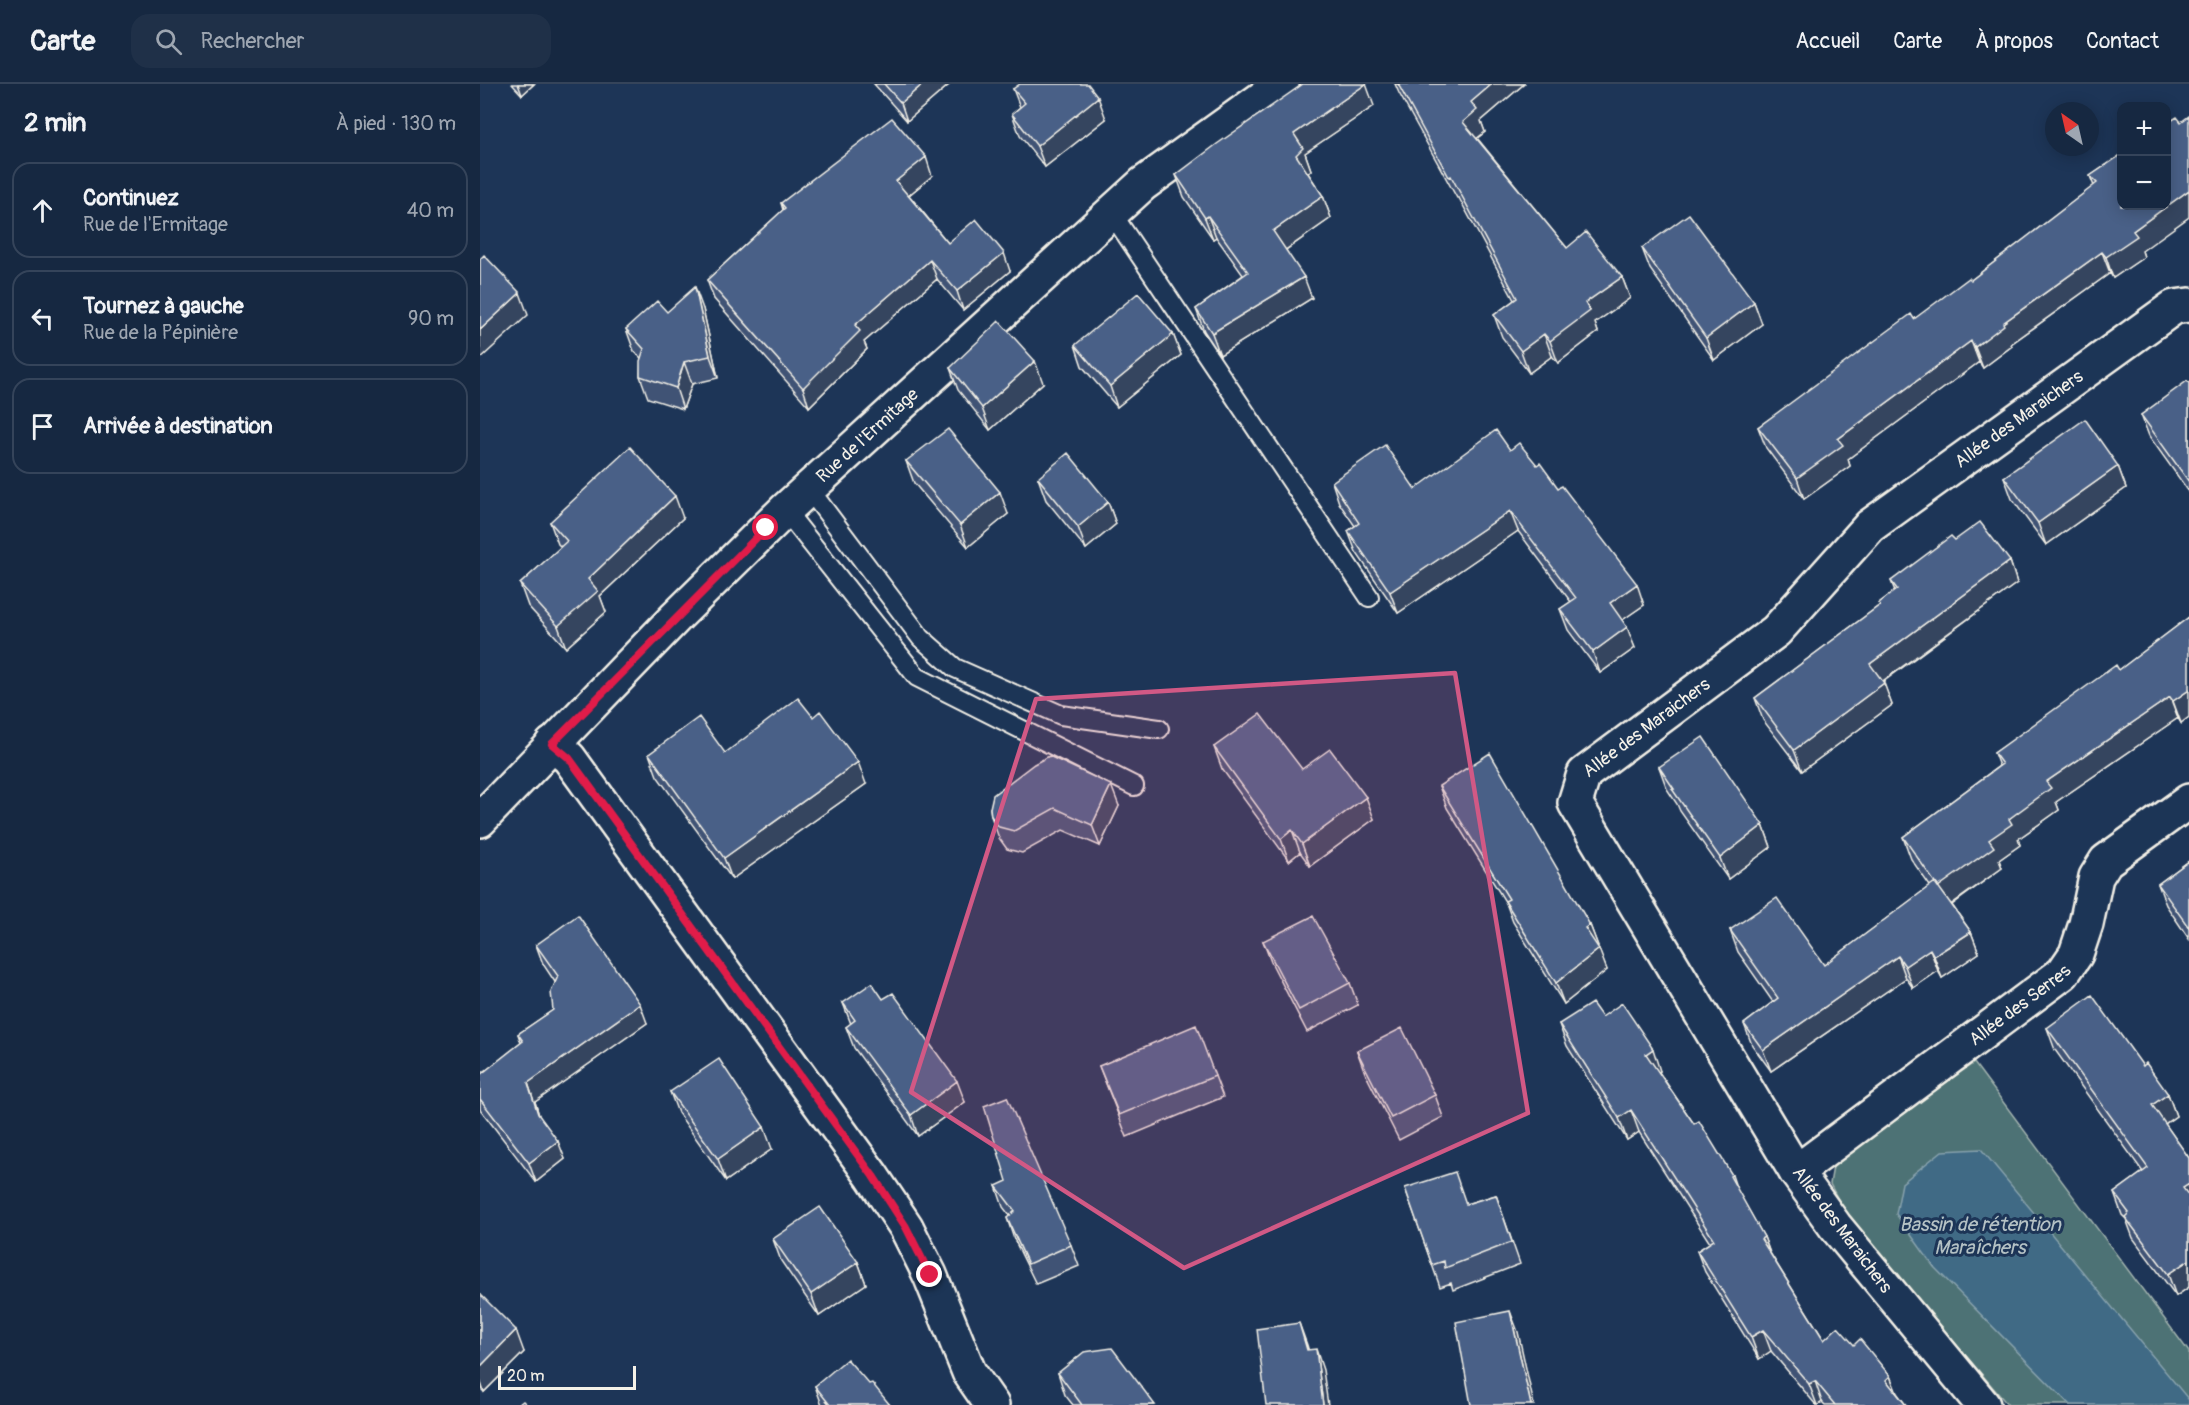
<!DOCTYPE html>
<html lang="fr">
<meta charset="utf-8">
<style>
:root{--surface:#162841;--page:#1f3048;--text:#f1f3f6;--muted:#9ea6b1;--line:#35445a}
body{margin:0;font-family:Pangolin,sans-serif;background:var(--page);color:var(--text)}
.controls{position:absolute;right:18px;top:18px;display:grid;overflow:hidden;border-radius:12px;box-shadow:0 3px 15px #0003}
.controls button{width:54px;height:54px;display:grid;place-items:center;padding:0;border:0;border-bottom:2px solid var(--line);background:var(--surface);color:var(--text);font:30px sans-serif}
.compass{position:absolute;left:1565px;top:18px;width:54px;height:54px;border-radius:50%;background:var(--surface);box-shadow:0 3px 15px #0003;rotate:326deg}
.scale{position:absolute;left:18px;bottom:15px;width:138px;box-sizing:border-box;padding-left:6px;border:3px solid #f4f1e8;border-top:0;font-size:16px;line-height:21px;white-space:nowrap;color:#f4f1e8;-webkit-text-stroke:4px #1d3557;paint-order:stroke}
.stop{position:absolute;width:18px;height:18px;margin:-14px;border:4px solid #e11d48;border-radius:50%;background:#fff}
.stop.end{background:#e11d48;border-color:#fff;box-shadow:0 2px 6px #0008}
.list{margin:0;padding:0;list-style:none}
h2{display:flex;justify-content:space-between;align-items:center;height:78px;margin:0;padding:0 24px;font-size:26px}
h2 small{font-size:20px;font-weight:400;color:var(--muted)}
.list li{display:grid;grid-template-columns:39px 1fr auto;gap:18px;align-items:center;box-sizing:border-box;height:96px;margin:0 12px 12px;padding:0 12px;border:2px solid var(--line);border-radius:18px}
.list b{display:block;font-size:22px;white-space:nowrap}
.list p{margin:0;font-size:20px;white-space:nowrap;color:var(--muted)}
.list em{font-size:20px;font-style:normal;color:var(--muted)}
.icon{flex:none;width:33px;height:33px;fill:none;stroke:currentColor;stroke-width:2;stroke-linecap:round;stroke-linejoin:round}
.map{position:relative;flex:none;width:1709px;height:1321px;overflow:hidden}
header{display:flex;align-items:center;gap:36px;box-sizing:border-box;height:84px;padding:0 30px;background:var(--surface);border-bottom:2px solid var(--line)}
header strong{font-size:28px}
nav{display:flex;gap:33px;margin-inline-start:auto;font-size:21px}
.search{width:420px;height:54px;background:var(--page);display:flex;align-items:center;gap:15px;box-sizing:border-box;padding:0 21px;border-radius:18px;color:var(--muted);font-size:22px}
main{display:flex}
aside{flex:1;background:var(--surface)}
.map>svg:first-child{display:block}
.green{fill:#4e7274;stroke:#a1b2ae;stroke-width:1.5}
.water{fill:#3f6b85;stroke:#87a1ad;stroke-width:1.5}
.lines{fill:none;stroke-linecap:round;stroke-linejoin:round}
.service-casing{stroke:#f4f1e8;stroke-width:22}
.minor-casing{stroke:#f4f1e8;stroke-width:38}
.service{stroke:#1d3557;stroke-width:18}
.minor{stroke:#1d3557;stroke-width:33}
.wall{fill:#405374;stroke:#f4f1e8;stroke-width:1.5}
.shaded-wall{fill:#34445e;stroke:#f4f1e8;stroke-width:1.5}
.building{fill:#4a6187;stroke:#f4f1e8;stroke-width:1.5}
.route{stroke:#e11d48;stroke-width:8}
.marked{fill:#d15985;fill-opacity:0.2;stroke:#d15985;stroke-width:4.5;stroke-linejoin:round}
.labels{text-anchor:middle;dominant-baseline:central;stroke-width:6;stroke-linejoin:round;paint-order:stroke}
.street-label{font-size:18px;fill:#f4f1e8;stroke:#1d3557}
.water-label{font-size:20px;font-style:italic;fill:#b5c2c5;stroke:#1d3557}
</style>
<header>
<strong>Carte</strong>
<div class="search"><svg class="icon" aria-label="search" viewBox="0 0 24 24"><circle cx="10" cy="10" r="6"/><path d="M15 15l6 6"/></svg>Rechercher</div>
<nav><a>Accueil</a><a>Carte</a><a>À propos</a><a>Contact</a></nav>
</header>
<main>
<aside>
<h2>2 min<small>À pied · 130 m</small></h2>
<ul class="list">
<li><svg class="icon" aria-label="ahead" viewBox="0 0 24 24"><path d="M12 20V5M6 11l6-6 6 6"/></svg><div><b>Continuez</b><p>Rue de l'Ermitage</p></div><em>40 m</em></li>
<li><svg class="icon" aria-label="left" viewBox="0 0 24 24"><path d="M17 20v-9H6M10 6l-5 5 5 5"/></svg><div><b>Tournez à gauche</b><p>Rue de la Pépinière</p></div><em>90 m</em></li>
<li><svg class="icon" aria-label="arrive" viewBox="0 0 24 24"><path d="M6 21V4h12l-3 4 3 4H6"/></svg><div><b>Arrivée à destination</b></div></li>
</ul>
</aside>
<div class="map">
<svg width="1709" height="1321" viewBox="0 0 1709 1321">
<rect width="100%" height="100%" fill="#1d3557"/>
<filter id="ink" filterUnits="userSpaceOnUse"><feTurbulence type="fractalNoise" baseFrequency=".0167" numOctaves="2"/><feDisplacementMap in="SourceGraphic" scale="12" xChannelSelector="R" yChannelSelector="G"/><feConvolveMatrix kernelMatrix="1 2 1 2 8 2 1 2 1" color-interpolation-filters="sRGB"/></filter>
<g filter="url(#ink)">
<!-- green -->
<path class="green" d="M1494 979 1709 1268V1321H1528L1368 1134 1350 1100 1354 1077Z"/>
<!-- water -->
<path class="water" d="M1501 1065 1709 1316V1321H1590L1454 1183 1416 1130 1422 1099 1462 1067Z"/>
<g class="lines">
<defs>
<path id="service" d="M631 128 889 513
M329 405 441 554 475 584 581 631 679 645
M305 426 437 593 654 702"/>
<g id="minor">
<path d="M72 660 89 674 392 1092 426 1143 450 1191 489 1288 512 1321"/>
<path id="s1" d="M0 736 196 533 305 426 663 100 802 0"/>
<path id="s2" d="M1316 1088 1583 889 1596 870 1606 840 1616 793 1626 777 1709 717"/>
<path id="s3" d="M1503 1321 1355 1142 1316 1088 1095 719 1104 690 1296 547 1390 442 1694 223 1709 221"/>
</g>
</defs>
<!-- service casing -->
<use href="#service" class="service-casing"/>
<!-- minor casing -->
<use href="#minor" class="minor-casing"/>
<!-- service -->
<use href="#service" class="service"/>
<!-- minor -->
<use href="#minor" class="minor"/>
</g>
<!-- wall -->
<path class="wall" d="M32 0H54L42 11Z
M394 0H470L427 37Z
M915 0H1044L1001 37 1005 48 997 54 1087 164 1142 193 1150 214 1115 239 1118 248 1078 279 1072 272 1049 289 1022 253 1014 231 1034 216 979 114H977L919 9Z
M533 5 626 35 565 83 540 52 532 30 540 23Z
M894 22 825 69 831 86 828 89 843 112 851 134 806 166 832 214 740 271 724 247 716 225 763 191 736 153 733 155 704 113 696 91Z
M1641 71 1662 167 1664 173 1633 194 1630 189 1531 260 1532 262 1503 284 1499 278 1368 375 1370 382 1324 415 1286 364 1278 343 1491 196 1614 102 1610 92Z
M452 92 429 111 468 159 530 187 483 226 457 195 384 258 387 265 329 323 234 215 227 196 303 126 301 119Z
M1162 164 1274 218 1282 240 1234 276 1170 185Z
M223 225 238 294 212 300 203 325 168 314 160 292 161 274 154 267 146 245 187 228Z
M693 250 701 271 637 323 602 282 595 261Z
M470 284 563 299 510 346 478 306Z
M1709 299V408L1669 352 1661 331Z
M1030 366 1164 521 1142 536 1155 564 1120 589 1088 546 1080 525 1091 518 1038 447 918 529 876 468 868 447 875 442 859 419 852 398 935 405Z
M426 377 528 430 488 463 434 399Z
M1638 382 1646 404 1566 461 1532 415 1524 393Z
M558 394 628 418 636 440 606 465 566 416Z
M203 434 120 512 126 528 86 564 48 522 40 500 81 463 78 460 70 438Z
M1475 456 1530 477 1537 499 1403 598 1412 621 1322 687 1283 636 1275 614 1400 521 1399 519 1415 507 1411 497Z
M1709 533 1701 639 1698 634 1576 718 1579 726 1538 755 1540 761 1519 776 1522 784 1472 821 1491 848 1499 869 1462 894 1458 887 1433 904 1426 894 1291 987 1272 961 1264 940 1293 918 1258 868 1250 846 1344 881 1450 802 1431 775 1423 753 1519 682 1514 669 1639 586Z
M734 663 822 685 894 735 830 782 820 768 809 777 742 685Z
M245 669 386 700 252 795 177 692 169 670Z
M1179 683 1283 741 1291 763 1248 795 1200 727 1197 720 1187 705Z
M959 702 1110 841 1118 862 1117 863 1127 886 1084 920 1033 838 1026 819 967 724Z
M639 722 620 762 583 746 542 769 527 765 519 754 511 732 510 724Z
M1709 777V855L1686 821 1678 800Z
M783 857 870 899 878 921 827 948 791 878Z
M56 861 167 939 55 1018 59 1032 85 1075 56 1098 0 1025V991L41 959 38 950 73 926 75 898 63 880Z
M363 919 485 1018 438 1052 374 964 366 943 371 940Z
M1122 933 1180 987 1179 988 1214 1040 1252 1091 1257 1106 1284 1153 1290 1169 1344 1256 1374 1261 1410 1292 1417 1309 1426 1321H1345L1342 1318 1338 1321H1336L1291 1267 1279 1275 1225 1188 1217 1167 1230 1159 1159 1048 1147 1056 1087 962 1079 940Z
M1567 944 1663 982 1688 1010 1696 1032 1685 1040 1709 1074V1203L1696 1212 1653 1154 1646 1135 1642 1131 1634 1109 1663 1088 1575 966Z
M877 967 955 1011 963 1033 919 1056 885 989Z
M619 982 735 992 743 1013 647 1053Z
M190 1008 292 1065 246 1097 198 1029Z
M516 1102 591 1161 599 1182 556 1200 534 1155 527 1134 530 1132 523 1123Z
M925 1104 986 1120 1016 1111 1040 1180 973 1206 971 1199 960 1203Z
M293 1155 378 1178 386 1200 339 1232 301 1177Z
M0 1210 44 1268 4 1308 0 1304Z
M578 1289 675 1321H593L585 1311Z
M389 1300 410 1321H342L335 1302Z"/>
<!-- shaded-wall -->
<path class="shaded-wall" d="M38 0H54L42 11Z
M443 0H470L427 37 421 19Z
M886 0 894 22 825 69 831 86 824 93 816 71 814 50Z
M1012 0H1044L1001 37 1005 48 991 59 983 38 991 18Z
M618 13 626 35 565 83 557 62Z
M446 73 452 92 423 116 416 97Z
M1709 106V133L1662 167 1664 173 1633 194 1626 173 1653 147Z
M843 112 851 134 801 169 793 147Z
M728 132 736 153 733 155 725 134Z
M1622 168 1630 189 1531 260 1532 262 1503 284 1495 263 1523 239Z
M524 169 530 187 483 226 477 207Z
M450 176 457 195 384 258 387 265 329 323 323 304 375 241Z
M824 193 832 214 740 271 732 249Z
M1142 193 1150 214 1115 239 1118 248 1078 279 1070 257 1105 219Z
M215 203 223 225 238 294 230 272Z
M40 209 48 231 0 275V246Z
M1274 218 1282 240 1234 276 1226 254Z
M693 250 701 271 637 323 630 302Z
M1064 250 1072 272 1049 289 1041 267Z
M1491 257 1499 278 1368 375 1370 382 1324 415 1317 394 1358 355Z
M555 277 563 299 510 346 502 324Z
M204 278 212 300 203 325 196 304Z
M1638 382 1646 404 1566 461 1558 439Z
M520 408 528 430 488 463 480 441Z
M195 412 203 434 120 512 126 528 86 564 78 542 108 495Z
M628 418 636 440 606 465 598 443Z
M1030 427 1038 447 918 529 910 508Z
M1530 477 1537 499 1397 601 1390 580Z
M1157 500 1164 521 1138 539 1130 519Z
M1147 543 1155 564 1120 589 1113 568Z
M1404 599 1412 621 1322 687 1314 666Z
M1709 606V633L1701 639 1693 617Z
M1690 613 1698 634 1576 718 1579 726 1538 755 1540 761 1519 776 1522 784 1466 824 1458 803 1509 756 1529 735 1566 698Z
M378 678 386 700 252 795 244 774Z
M631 701 639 722 620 762 612 741Z
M886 713 894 735 830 782 822 760Z
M1283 741 1291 763 1248 795 1240 774Z
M812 746 820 768 809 777 801 755Z
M1110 841 1118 862 1113 866 1105 844Z
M1491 848 1499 869 1462 894 1454 872Z
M1119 865 1127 886 1084 920 1076 899Z
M1450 865 1458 887 1433 904 1425 882Z
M1418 872 1426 894 1291 987 1283 966Z
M160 920 167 939 55 1018 64 1048 48 999Z
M1173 965 1180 987 1174 991 1166 970Z
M477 997 485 1018 438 1052 431 1031Z
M1688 1010 1696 1032 1680 1043 1672 1021Z
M1151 1026 1159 1048 1147 1056 1139 1034Z
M284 1043 292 1065 246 1097 238 1075Z
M78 1057 85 1075 56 1098 49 1079Z
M1709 1100V1120L1703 1104Z
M1284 1153 1292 1175 1281 1155Z
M1709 1176V1203L1696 1212 1688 1190Z
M378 1178 386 1200 339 1232 331 1210Z
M1030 1227 1038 1248 1054 1321H1051Z
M819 1239 827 1261 835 1288 827 1266Z
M36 1246 44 1268 4 1308 0 1296V1283Z
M1283 1246 1291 1267 1279 1275 1271 1253Z
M836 1265 843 1286 848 1321H843Z
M1410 1292 1418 1313 1406 1296Z
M1335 1297 1342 1318 1338 1321H1337L1329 1300Z"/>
<!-- building -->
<path class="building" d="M404 0H443L421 19Z
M540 0H608L618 13 557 62 532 30 545 19 533 5Z
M823 0H886L814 50 823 64 816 71 843 112 793 147 824 193 732 249 716 225 768 188 728 132 725 134 696 91 737 60Z
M918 0H1012L991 18 997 26 983 38 1087 164 1106 148 1142 193 1105 219 1110 227 1070 257 1064 250 1041 267 1014 231 1037 214 971 92 969 93Z
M1709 32V106L1653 147 1657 152 1626 173 1622 168 1523 239 1524 241 1495 263 1491 257 1358 355 1363 361 1317 394 1278 343 1431 230 1434 235 1489 194 1491 196 1617 99 1610 92 1641 71V122H1686V40L1697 33 1701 38Z
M412 34 446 73 416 97 468 159 496 135 524 169 477 207 450 176 375 241 380 247 323 304 227 196 305 124 301 119Z
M1209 130 1274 218 1226 254 1162 164Z
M4 171 40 209 0 246V175Z
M215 203 230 272 204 278 196 304 160 292V277L164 265 146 245 177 217 187 228Z
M658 209 693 250 630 302 595 261Z
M519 237 555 277 502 324 470 284Z
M1707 297 1709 299V398L1661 331Z
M1605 335 1638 382 1558 439 1524 393Z
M468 345 520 408 480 441 426 377Z
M1016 346 1030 366 1039 359 1057 381 1060 379 1078 404 1082 402 1157 500 1130 519 1147 543 1113 568 1080 525 1096 514 1030 427 910 508 868 447 879 439 852 398 905 361 935 405Z
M150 363 195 412 108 495 118 507 78 542 40 500 87 457 70 438Z
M588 369 628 418 598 443 558 394Z
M1500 438 1530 477 1390 580 1404 599 1314 666 1275 614 1400 521 1399 519 1417 505 1411 497 1471 452 1475 456Z
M1709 533V606L1693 617 1690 613 1566 698 1571 704 1529 735 1532 740 1509 756 1514 763 1458 803 1423 753 1522 680 1514 669 1636 581 1639 586Z
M318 614 333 633 340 627 378 678 244 774 169 670 219 633 245 669Z
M780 630 822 685 850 665 886 713 822 760 812 746 801 755 734 663Z
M1223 653 1283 741 1240 774 1192 705H1194L1179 683Z
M1010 669 1110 841 1105 844 1119 865 1076 899 1025 817 1029 815 959 702Z
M569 672 631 701 612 741 575 724 534 747 519 743 511 732 510 724 513 711 554 680Z
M1709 777V844L1678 800Z
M1455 798 1491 848 1454 872 1450 865 1425 882 1418 872 1283 966 1264 940 1298 914 1250 846 1297 814 1344 881Z
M98 831 160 920 48 999 58 1030 78 1057 49 1079 0 1015V991L43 957 38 950 73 926 71 908 78 892 56 861Z
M833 832 870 899 819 926 783 857Z
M392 899 403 915 413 909 477 997 431 1031 366 943 375 936 363 919Z
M1612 911 1663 982 1666 979 1688 1010 1672 1021 1709 1074V1100L1703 1104 1709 1112V1176L1688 1190 1645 1133 1649 1129 1634 1109 1668 1084 1567 944Z
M1112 919 1122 933 1142 919 1173 965 1166 970 1214 1040 1219 1037 1252 1091 1250 1092 1284 1153 1281 1155 1344 1256 1358 1243 1374 1261 1380 1255 1410 1292 1406 1296 1426 1321H1355L1335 1297 1329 1300 1283 1246 1271 1253 1217 1167 1234 1156 1151 1026 1139 1034 1079 940Z
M716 941 735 992 639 1031 619 982Z
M922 944 955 1011 911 1034 877 967Z
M239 975 284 1043 238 1075 190 1008Z
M527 1013 591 1161 548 1180 527 1134 535 1127 516 1102 527 1097 504 1022Z
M975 1088 986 1120 1016 1111 1032 1158 965 1184 964 1177 952 1181 925 1104Z
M340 1123 378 1178 331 1210 293 1155Z
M0 1210 36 1246 0 1283Z
M1030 1227 1051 1321H991L976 1238Z
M819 1239 827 1266 836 1265 843 1321H786L777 1245Z
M632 1264 675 1321H602L578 1289 604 1268Z
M367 1275 389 1300 392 1299 410 1321H350L335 1302Z
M43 1317 47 1321H38Z"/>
</g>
<g class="lines" filter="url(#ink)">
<!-- route -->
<path class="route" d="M286 444 72 660 89 674 393 1092 426 1143 450 1191"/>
</g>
<!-- marked area -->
<path class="marked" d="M975 589 1048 1029 704 1184 431 1008 556 615Z"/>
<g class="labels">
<!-- street labels -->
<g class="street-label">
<text stroke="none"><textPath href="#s3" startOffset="1323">Allée des Maraichers</textPath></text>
<text stroke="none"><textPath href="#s1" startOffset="546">Rue de l'Ermitage</textPath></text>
<text stroke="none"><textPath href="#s3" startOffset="837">Allée des Maraichers</textPath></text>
<text stroke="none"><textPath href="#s2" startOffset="279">Allée des Serres</textPath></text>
<text transform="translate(1362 1146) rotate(53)">Allée des Maraichers</text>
</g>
<!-- water labels -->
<g class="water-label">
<text x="1500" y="1140">Bassin de rétention<tspan x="1500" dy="23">Maraîchers</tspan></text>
</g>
</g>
</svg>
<div class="controls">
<button>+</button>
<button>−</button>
</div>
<svg class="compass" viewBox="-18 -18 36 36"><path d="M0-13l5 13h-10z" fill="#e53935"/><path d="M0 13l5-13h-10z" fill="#9ea6b1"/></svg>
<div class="scale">20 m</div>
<div class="stop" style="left:286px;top:444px"></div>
<div class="stop end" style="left:450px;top:1191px"></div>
</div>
</main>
